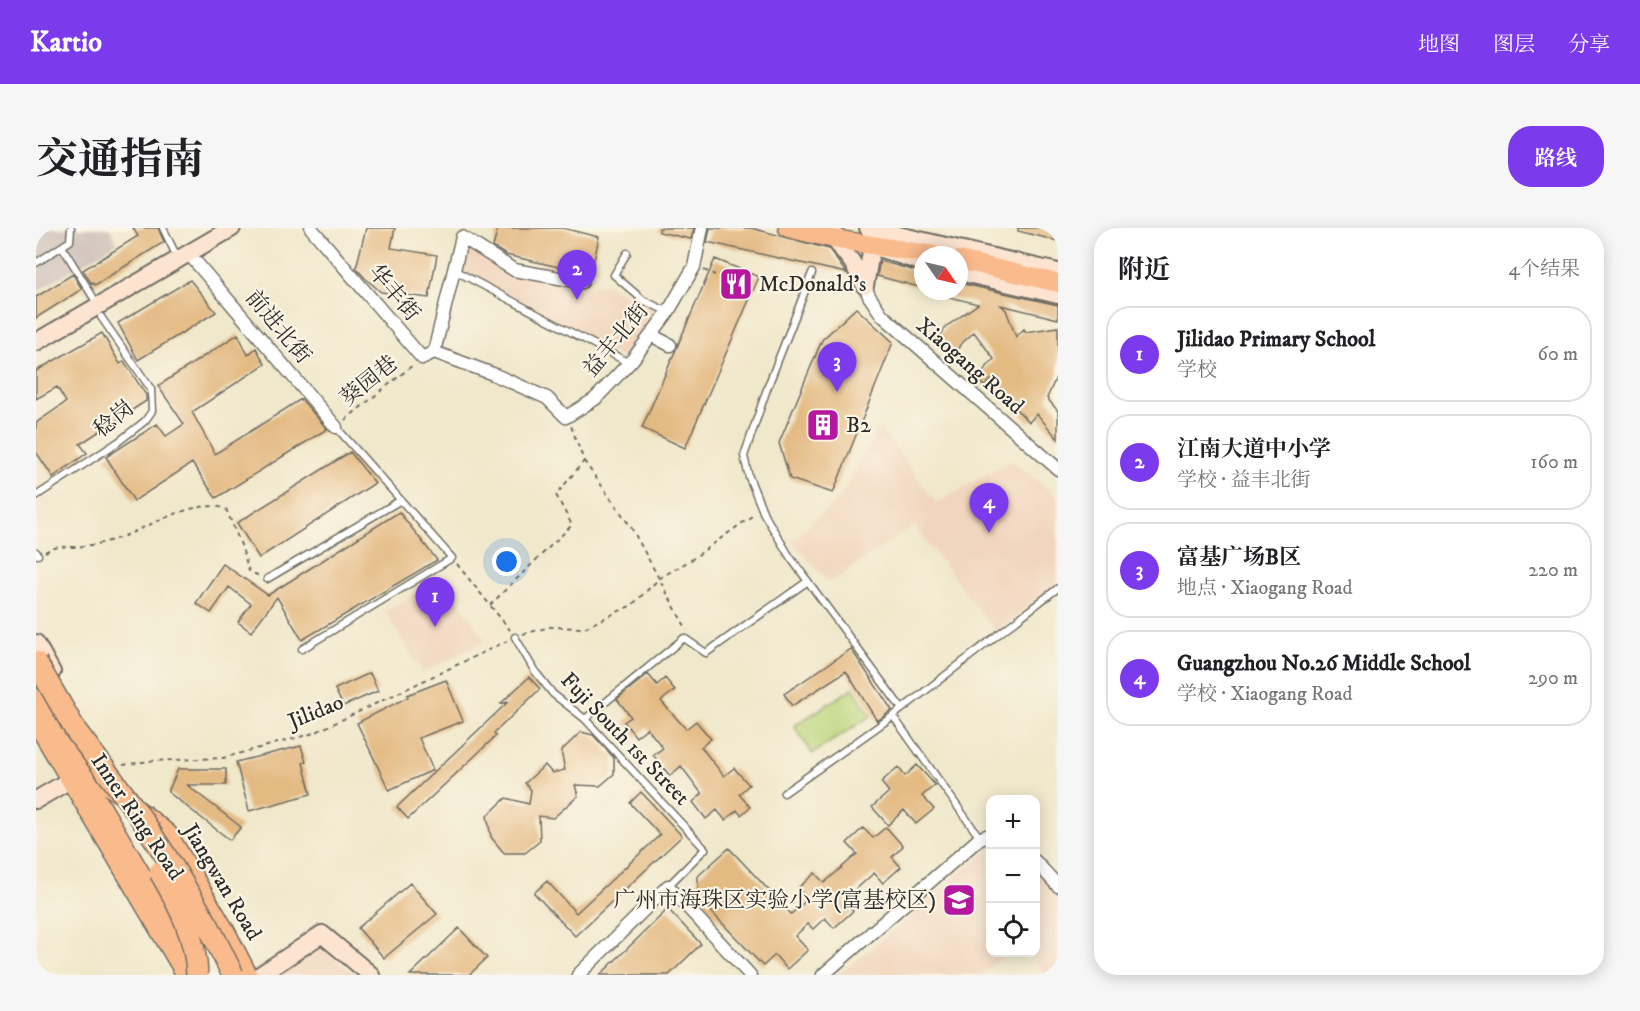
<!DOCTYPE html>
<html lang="zh">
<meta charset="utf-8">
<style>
:root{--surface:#fff;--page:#f6f6f6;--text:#202124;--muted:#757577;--line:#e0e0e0;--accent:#7c3aed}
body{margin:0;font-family:"IM FELL DW Pica","Noto Serif SC",serif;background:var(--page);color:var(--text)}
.controls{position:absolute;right:18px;bottom:18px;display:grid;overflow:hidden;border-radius:12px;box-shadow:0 3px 15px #0003}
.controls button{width:54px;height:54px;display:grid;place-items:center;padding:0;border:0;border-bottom:2px solid var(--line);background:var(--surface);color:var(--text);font:30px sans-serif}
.compass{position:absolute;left:878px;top:18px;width:54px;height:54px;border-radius:50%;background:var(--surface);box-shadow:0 3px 15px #0003;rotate:124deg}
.you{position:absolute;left:471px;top:334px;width:21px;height:21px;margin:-15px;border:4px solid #fff;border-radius:50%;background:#1a73e8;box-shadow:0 0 0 9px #1a73e833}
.badge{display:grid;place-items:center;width:39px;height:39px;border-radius:50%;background:var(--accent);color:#fff;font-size:20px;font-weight:700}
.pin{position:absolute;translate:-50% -50px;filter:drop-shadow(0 2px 3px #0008)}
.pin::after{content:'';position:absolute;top:32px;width:21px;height:18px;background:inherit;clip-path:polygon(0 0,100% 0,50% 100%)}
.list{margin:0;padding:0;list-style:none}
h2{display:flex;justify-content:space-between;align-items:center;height:78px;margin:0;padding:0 24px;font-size:26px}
h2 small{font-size:20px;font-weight:400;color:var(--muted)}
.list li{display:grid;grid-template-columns:39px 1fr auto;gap:18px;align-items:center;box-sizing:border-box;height:96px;margin:0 12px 12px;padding:0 12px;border:2px solid var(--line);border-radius:24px}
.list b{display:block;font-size:22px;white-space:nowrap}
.list p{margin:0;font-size:20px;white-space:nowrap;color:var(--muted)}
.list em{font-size:20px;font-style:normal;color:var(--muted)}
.icon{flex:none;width:33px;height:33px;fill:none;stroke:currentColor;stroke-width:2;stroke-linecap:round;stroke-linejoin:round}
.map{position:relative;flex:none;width:1022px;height:747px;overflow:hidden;border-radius:24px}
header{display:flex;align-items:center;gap:36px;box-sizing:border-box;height:84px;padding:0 30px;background:var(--accent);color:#fff}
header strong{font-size:28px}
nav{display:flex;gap:33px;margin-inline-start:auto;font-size:21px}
.intro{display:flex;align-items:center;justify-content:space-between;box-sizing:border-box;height:144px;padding:0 36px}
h1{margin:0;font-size:42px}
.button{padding:15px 27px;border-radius:24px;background:var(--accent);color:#fff;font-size:21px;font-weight:700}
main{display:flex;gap:36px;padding:0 36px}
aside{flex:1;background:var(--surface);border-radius:24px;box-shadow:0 3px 15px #0003}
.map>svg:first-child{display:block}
.built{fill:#f1d5bd}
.industrial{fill:#cec1ba}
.green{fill:#bbd67c;stroke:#738054;stroke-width:1.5}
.building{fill:#e4ba83}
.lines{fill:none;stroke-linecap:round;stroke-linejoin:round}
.lane-casing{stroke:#706d63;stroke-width:9}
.street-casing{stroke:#706d63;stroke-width:15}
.secondary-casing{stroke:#706d63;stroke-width:20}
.primary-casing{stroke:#706d63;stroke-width:21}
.highway-casing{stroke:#706d63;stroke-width:24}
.path{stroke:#706d63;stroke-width:2;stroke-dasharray:4.5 4.5;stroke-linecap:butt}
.lane{stroke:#fff;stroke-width:6}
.street{stroke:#fff;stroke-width:12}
.secondary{stroke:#fde4d1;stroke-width:16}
.primary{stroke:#fabb8c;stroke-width:18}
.highway{stroke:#fabb8c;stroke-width:21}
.highway-bridge-casing{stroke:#706d63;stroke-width:24;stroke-linecap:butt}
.highway-bridge{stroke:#fabb8c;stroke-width:21}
.labels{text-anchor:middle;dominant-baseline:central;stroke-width:4.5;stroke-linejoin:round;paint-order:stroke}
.poi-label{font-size:22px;fill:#2b2b2b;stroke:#fcf5e5;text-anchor:start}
.street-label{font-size:22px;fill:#2b2b2b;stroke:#fcf5e5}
</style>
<header>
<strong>Kartio</strong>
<nav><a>地图</a><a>图层</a><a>分享</a></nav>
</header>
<div class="intro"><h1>交通指南</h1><a class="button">路线</a></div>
<main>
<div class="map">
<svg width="1022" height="747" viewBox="0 0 1022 747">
<rect width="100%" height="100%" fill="#fcf5e5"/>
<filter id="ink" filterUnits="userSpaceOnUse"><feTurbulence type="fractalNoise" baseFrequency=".0167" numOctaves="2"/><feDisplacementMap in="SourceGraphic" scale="12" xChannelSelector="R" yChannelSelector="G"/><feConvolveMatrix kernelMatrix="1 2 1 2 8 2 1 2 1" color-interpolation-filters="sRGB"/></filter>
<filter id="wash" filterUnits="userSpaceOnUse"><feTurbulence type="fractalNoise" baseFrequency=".008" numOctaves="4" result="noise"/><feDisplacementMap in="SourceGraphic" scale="24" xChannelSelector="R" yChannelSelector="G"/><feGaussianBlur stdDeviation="1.35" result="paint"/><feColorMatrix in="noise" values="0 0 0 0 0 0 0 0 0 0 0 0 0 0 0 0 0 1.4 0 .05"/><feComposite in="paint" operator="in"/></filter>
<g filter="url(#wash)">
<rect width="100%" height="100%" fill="#f0e8cb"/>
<!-- built -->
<path class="built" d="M427 11 478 43 545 60 570 56 629 85 593 133 420 41Z
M843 199 901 275 975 232 1022 269V354L960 404 878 298 793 355 756 313 804 269Z
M406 348 449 413 387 445 349 384Z
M954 620V724L972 725 945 747H803Z
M1000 642 1022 669V745L1020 747H1010L992 725 999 724Z
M284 719 319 747H245Z"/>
<!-- industrial -->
<path class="industrial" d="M0 0H73L81 15 42 39 58 65 53 68 36 42 0 64Z"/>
<!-- green -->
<path class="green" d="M817 460 835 488 776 526 758 498Z"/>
<g id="blocks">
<!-- building -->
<path class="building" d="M97 0H122L128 14 59 57 57 54 55 55 47 42 102 8Z
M330 0H359L355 20 401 27 393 70 345 64 329 50 320 40Z
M462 0H526L563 9 556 42 550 37H546L540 43 470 27 457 19Z
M623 0H658L655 11 623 4Z
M674 0H715L793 21 810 45 671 14Z
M982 0H1022V13L982 3Z
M679 31 723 49 649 220 606 200Z
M844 33 887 45V60L841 48Z
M37 46 46 61 0 90V69Z
M154 52 180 84 102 132 82 95Z
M923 55 1022 77V91L965 77 970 82 980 109 988 101 990 104 1022 99V145L1011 170 1022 183V211L1001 186 993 194 967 168 969 166 955 152 948 158 940 151 958 131 938 104 924 117 918 128 901 112 911 98 942 76 901 66 902 63H923Z
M820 80 857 114 797 265 754 251 743 215 786 112Z
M66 105 84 136 88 133 110 167V173L44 216 51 225 17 249 0 224V195L30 174 21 159 0 171V143Z
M202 106 212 127 220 120 229 136 156 184 179 226 265 171 291 201 180 270 156 235 98 273 70 229 121 196 130 208 148 196 122 158Z
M314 224 339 255 223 330 201 295Z
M363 284 401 332 266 412 241 369 215 404 202 394 215 376 193 359 175 385 160 375 187 336 232 367Z
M815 421 856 482 841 493 810 443 756 478 748 466Z
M334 445 342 463 307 478 299 461Z
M612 446 621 457 629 450 639 462 625 473 650 501 660 493 675 511 665 519 688 548 698 540 713 557 703 566 714 579 705 587 701 582 689 592 681 582 670 591 657 574 666 566 645 538 634 548 617 527 627 520 611 500 600 509 588 494 595 489 581 471Z
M493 449 504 461 458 505 460 508 372 591 361 579 472 474 464 476Z
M410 452 427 493 383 510 397 542 353 562 321 495 372 469 371 467Z
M545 504 557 507 578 530V546L564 558 539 557 542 568 517 590 503 588 504 613 489 625H468L455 609 451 588 470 570 493 576 495 562 489 555 509 537 516 545 529 542 525 523Z
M265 518 270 534 267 535 275 566 213 583 200 534Z
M881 537 899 557 886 568 898 581 880 596 868 582 852 597 836 579 853 564 845 554 862 539 869 548Z
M142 541H190V557H151L205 599 194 612 132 564Z
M605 564 646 608 539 708 498 665 511 653 540 685 624 607 594 575Z
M850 599 867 618 856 629 865 639 847 655 838 645 818 663 808 673 817 683 798 700 789 690 777 701 772 696 759 708 772 722 751 741 739 727 727 738 668 676 662 661V648L693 620 755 686 772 671 762 660 779 645 788 655 821 626 811 615 827 600 837 610Z
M374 655 401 686 348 730 322 700Z
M632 681 665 716 633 747H564Z
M423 700 451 730 433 747H374Z"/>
</g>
</g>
<g filter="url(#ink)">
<use href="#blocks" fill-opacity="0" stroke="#706d63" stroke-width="1.5"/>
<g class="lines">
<defs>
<path id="lane" d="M127 0 141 29
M27 20 62 77
M591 25 578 47 607 72 632 84
M0 35 34 13 35 0
M418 42 593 135
M776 45 732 158 708 228 713 249 728 286 754 329 866 481
M0 268 82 214 109 193 116 183 115 161 65 89
M0 324 2 327
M231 351 365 272
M479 409 498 442 517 466 549 491 669 621 632 658
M266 421 416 330 300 199
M857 488 1022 360
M549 491 648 410 670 425 772 353
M748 565 857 488 944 610"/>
<path id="street" d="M275 0 386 130 398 124 457 146 511 170 530 189 559 171 597 131 632 84 658 39 666 0
M153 26 300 199
M829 58 833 68 846 87 1022 241
M615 107 634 117
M398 124 426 9 478 42 546 54 548 45
M999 633 1022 658
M542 747 632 658 714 747
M787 747 944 610 954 607"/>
<path id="secondary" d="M798 0V11L816 34 829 58
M832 0 1022 44
M923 44 1022 67
M829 58 836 18 887 35
M0 114 196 0
M0 415 16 444
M0 572 34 552
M224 747 286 706 335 747"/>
<path id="primary" d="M752 0 798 11 898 27
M923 32 1022 55
M0 494 150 747
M42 525 51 541 81 564
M105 584 132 606 190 704 212 747"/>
<path id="highway" d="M0 471 160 742"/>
</defs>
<!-- lane casing -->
<use href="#lane" class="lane-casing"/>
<!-- street casing -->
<use href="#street" class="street-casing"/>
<!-- secondary casing -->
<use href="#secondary" class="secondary-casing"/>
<!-- primary casing -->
<use href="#primary" class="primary-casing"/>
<!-- highway casing -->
<use href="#highway" class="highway-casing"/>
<!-- path -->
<path class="path" d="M668 42 679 47
M309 192 377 137
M548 233 595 299 651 402
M9 324C22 317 27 319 40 319 52 318 66 315 77 312 107 303 159 268 190 281L205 317 213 343 223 348
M421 336 474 402
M454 377 536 297 520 267 548 233 535 198
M487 406 514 399 548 400 596 377 624 350 655 332 720 285
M87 537 114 533 187 530 278 505 471 413"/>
<!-- lane -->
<use href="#lane" class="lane"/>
<!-- street -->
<use href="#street" class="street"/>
<!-- secondary -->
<use href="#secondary" class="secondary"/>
<!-- primary -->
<use href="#primary" class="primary"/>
<!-- highway -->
<use href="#highway" class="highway"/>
<defs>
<path id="highway-bridge" d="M0 434 40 503 101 584 135 636 173 699 197 747
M124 644C143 677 160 709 161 747"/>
</defs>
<!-- highway-bridge casing -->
<use href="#highway-bridge" class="highway-bridge-casing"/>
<!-- highway-bridge -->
<use href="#highway-bridge" class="highway-bridge"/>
</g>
</g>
<!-- icons -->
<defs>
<symbol id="restaurant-square" viewBox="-11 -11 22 22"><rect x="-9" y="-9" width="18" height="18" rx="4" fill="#b5179e" stroke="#fcf5e5"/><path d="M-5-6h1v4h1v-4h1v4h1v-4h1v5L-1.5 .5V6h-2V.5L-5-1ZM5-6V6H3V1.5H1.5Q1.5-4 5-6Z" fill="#fff"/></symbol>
<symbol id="building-square" viewBox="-11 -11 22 22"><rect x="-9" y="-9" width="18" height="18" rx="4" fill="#b5179e" stroke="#fcf5e5"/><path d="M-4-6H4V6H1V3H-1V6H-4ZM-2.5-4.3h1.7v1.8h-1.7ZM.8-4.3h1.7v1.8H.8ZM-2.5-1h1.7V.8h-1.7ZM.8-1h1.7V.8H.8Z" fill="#fff"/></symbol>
<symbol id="school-square" viewBox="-11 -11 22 22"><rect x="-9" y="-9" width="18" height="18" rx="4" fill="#b5179e" stroke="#fcf5e5"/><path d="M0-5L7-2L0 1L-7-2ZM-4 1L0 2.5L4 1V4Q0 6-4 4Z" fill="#fff"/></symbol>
</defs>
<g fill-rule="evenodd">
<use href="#restaurant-square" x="681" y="37" width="38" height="38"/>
<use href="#building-square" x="768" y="178" width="38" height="38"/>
<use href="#school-square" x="904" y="653" width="38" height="38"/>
</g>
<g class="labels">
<!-- poi labels -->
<g class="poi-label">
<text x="723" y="56">McDonald's</text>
<text x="810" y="197">B2</text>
<text x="900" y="672" text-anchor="end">广州市海珠区实验小学(富基校区)</text>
</g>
<!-- street labels -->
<g class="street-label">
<text transform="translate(358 65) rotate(50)">华丰街</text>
<text transform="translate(242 99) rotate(50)">前进北街</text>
<text transform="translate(580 112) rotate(-50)">益丰北街</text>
<text transform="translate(934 138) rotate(41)">Xiaogang Road</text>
<text transform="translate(333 153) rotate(-39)">葵园巷</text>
<text transform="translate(78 191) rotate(-39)">稔岗</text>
<text transform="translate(280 484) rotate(-22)">Jilidao</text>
<text transform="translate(589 511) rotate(46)">Fuji South 1st Street</text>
<text transform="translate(101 589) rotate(56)">Inner Ring Road</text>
<text transform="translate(186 654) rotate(59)">Jiangwan Road</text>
</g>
</g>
</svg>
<div class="controls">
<button>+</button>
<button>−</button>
<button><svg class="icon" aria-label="locate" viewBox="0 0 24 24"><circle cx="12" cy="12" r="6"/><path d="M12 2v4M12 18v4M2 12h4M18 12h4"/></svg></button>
</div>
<svg class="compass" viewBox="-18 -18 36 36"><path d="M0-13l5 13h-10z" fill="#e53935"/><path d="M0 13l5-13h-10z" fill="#757577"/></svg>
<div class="you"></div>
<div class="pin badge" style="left:399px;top:399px">1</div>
<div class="pin badge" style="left:541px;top:72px">2</div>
<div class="pin badge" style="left:801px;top:164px">3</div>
<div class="pin badge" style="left:953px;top:305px">4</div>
</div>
<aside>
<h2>附近<small>4个结果</small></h2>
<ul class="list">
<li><span class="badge">1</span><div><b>Jilidao Primary School</b><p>学校</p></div><em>60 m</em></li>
<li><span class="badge">2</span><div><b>江南大道中小学</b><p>学校 · 益丰北街</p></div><em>160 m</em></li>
<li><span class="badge">3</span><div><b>富基广场B区</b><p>地点 · Xiaogang Road</p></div><em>220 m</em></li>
<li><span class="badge">4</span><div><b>Guangzhou No.26 Middle School</b><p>学校 · Xiaogang Road</p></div><em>290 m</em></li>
</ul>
</aside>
</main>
